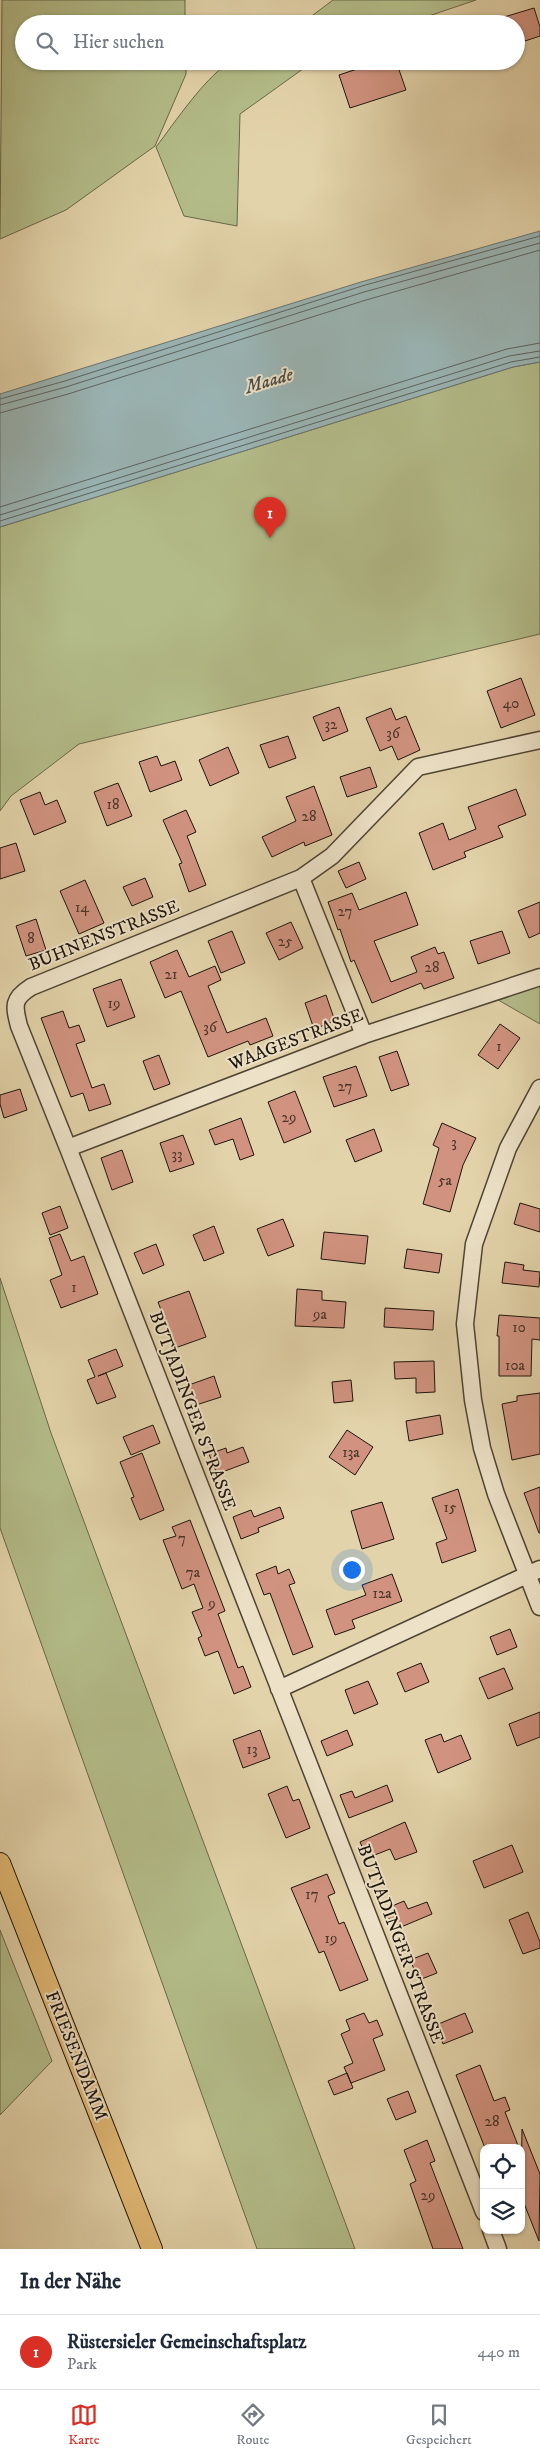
<!DOCTYPE html>
<html lang="de">
<meta charset="utf-8">
<style>
:root{--surface:#fff;--page:#f6f6f7;--text:#1f2937;--muted:#747a83;--line:#e0e1e3;--accent:#d93025}
body{margin:0;font-family:"IM FELL DW Pica",serif;background:var(--page);color:var(--text)}
.controls{position:absolute;right:15px;bottom:15px;display:grid;overflow:hidden;border-radius:10px;box-shadow:0 1px 4px #0004}
.controls button{width:45px;height:45px;display:grid;place-items:center;padding:0;border:0;border-bottom:1px solid var(--line);background:var(--surface);color:var(--text);font:25px sans-serif}
.you{position:absolute;left:351px;top:1569px;width:18px;height:18px;margin:-12px;border:4px solid #fff;border-radius:50%;background:#1a73e8;box-shadow:0 0 0 8px #1a73e833}
.badge{display:grid;place-items:center;width:32px;height:32px;border-radius:50%;background:var(--accent);color:#fff;font-size:16px;font-weight:700}
.pin{position:absolute;translate:-50% -41px;filter:drop-shadow(0 1px 2px #0008)}
.pin::after{content:'';position:absolute;top:26px;width:18px;height:15px;background:inherit;clip-path:polygon(0 0,100% 0,50% 100%)}
.list{margin:0;padding:0;list-style:none}
h2{display:flex;justify-content:space-between;align-items:center;height:65px;margin:0;padding:0 20px;font-size:21px}
h2 small{font-size:16px;font-weight:400;color:var(--muted)}
.list li{display:grid;grid-template-columns:32px 1fr auto;gap:15px;align-items:center;box-sizing:border-box;height:75px;padding:0 20px;border-top:1px solid var(--line)}
.list b{display:block;font-size:19px;white-space:nowrap}
.list p{margin:0;font-size:16px;white-space:nowrap;color:var(--muted)}
.list em{font-size:16px;font-style:normal;color:var(--muted)}
.icon{flex:none;width:28px;height:28px;fill:none;stroke:currentColor;stroke-width:2;stroke-linecap:round;stroke-linejoin:round}
.map{position:relative;flex:none;width:540px;height:2249px;overflow:hidden}
.search{position:absolute;background:var(--surface);box-shadow:0 1px 4px #0004;left:15px;right:15px;top:15px;height:55px;display:flex;align-items:center;gap:12px;box-sizing:border-box;padding:0 18px;border-radius:28px;color:var(--muted);font-size:19px}
.sheet{height:140px;background:var(--surface)}
nav{display:flex;justify-content:space-around;align-items:center;box-sizing:border-box;height:70px;border-top:1px solid var(--line);background:var(--surface);font-size:14px;color:var(--muted)}
nav a{display:grid;justify-items:center;gap:2px}
nav .on{color:var(--accent)}
.map>svg:first-child{display:block}
.green{fill:#b3bc89;stroke:#68684a}
.water{fill:#9ab5b5;stroke:#687571}
.lines{fill:none;stroke-linecap:round;stroke-linejoin:round}
.shore{stroke:#5c6460;stroke-width:1}
.building{fill:#d19380;stroke:#1d140b}
.minor-casing{stroke:#4e4433;stroke-width:19}
.major-casing{stroke:#1d140b;stroke-width:22}
.minor{stroke:#ede2c8;stroke-width:16}
.major{stroke:#e2ba75;stroke-width:20}
.labels{text-anchor:middle;dominant-baseline:central;stroke-width:4;stroke-linejoin:round;paint-order:stroke}
.number-label{font-size:15px;fill:#4a3428}
.street-label{font-size:18px;fill:#1d140b;stroke:#ede2c8}
.water-label{font-size:19px;font-style:italic;fill:#494c46;stroke:#ede2c8}
</style>
<div class="map">
<svg width="540" height="2249" viewBox="0 0 540 2249">
<rect width="100%" height="100%" fill="#e3d3aa"/>
<filter id="stains"><feTurbulence type="fractalNoise" baseFrequency=".004" numOctaves="4"/><feColorMatrix values="0 0 0 0 .2 0 0 0 0 .09 0 0 0 0 .02 0 0 0 .5 -.17"/></filter>
<radialGradient id="worn" r=".72"><stop offset=".6" stop-color="#630" stop-opacity="0"/><stop offset="1" stop-color="#630" stop-opacity=".3"/></radialGradient>
<!-- green -->
<path class="green" d="M2 0H185V24H24V61H186V74L155 146 66 210 0 239Z
M333 0H476L405 24H301Z
M233 61H314L240 114 237 226 184 216 156 147C173 125 209 71 233 61Z
M540 362V634L79 744 11 796 0 811V527L513 367Z
M540 980V1024L493 997Z
M0 1278 51 1433 355 2249H257L0 1528Z
M0 1930 52 2061 0 2115Z"/>
<!-- water -->
<path class="water" d="M540 231V362L513 367 0 527V394L361 282Z"/>
<g class="lines">
<!-- shore -->
<path class="shore" d="M0 399 65 381 362 286 540 236
M0 405 66 387 364 292 540 243
M0 413 68 394 366 300 540 250
M0 507 507 349 540 343
M0 515 509 356 540 351
M0 521 511 362 540 357"/>
</g>
<!-- building -->
<path class="building" d="M534 8 540 27V36L516 44V24H492L491 21Z
M381 61H396L406 90 350 108 339 75Z
M521 678 535 715 501 728 487 691Z
M339 707 348 731 323 741 313 717Z
M391 708 396 720 406 716 420 750 398 760 392 746 380 751 366 718Z
M288 736 296 758 269 768 260 745Z
M228 747 239 773 210 786 199 760Z
M157 756 161 766 175 761 182 780 150 792 139 762Z
M370 767 377 787 347 797 340 777Z
M118 783 132 816 107 826 94 792Z
M314 786 332 835 305 846 304 842 272 857 262 837 296 821 286 797Z
M516 789 526 815 498 826 503 837 464 852 466 857 433 870 419 833 443 823 449 840 476 829 468 807Z
M40 792 45 805 57 800 66 822 34 835 20 800Z
M186 810 196 832 187 836 206 885 189 892 179 864 182 863 163 820Z
M16 843 25 871 0 879V848Z
M359 862 366 879 346 888 338 871Z
M145 878 153 897 132 906 123 887Z
M85 880 104 923 79 934 60 891Z
M406 892 418 925 374 941 391 982 417 972 411 957 435 947 438 954 444 952 454 978 424 989 421 983 372 1003 354 960 351 962 340 929 338 930 328 902 352 893 359 910Z
M540 902V933L529 938 518 911Z
M36 919 46 950 26 956 16 926Z
M291 922 303 948 279 960 266 933Z
M232 931 245 963 221 973 208 941Z
M502 931 510 953 478 964 470 941Z
M177 950 189 977 215 966 221 980 208 986 227 1033 266 1018 273 1036 250 1045 248 1041 208 1057 181 991 165 998 150 962Z
M121 979 135 1017 107 1027 93 989Z
M326 995 335 1021 314 1029 305 1003Z
M63 1011 69 1028 79 1025 85 1041 76 1044 92 1088 104 1084 111 1104 89 1111 83 1093 71 1097 41 1018Z
M500 1024 520 1038 498 1069 478 1055Z
M397 1051 409 1085 391 1091 379 1057Z
M159 1055 170 1084 154 1090 143 1061Z
M356 1066 367 1096 334 1107 323 1077Z
M20 1089 27 1110 4 1118 0 1104V1095Z
M295 1091 311 1132 284 1143 268 1102Z
M241 1118 254 1155 240 1160 233 1139 215 1145 209 1130Z
M442 1123 476 1138 463 1165 450 1212 423 1204 439 1148 433 1145Z
M374 1129 382 1151 355 1162 346 1140Z
M183 1135 194 1164 170 1172 160 1143Z
M122 1150 133 1182 112 1190 101 1158Z
M520 1203 540 1209V1232L514 1224Z
M60 1206 68 1228 50 1235 42 1213Z
M283 1219 294 1246 268 1256 257 1229Z
M214 1226 224 1253 204 1261 193 1235Z
M324 1232 368 1236 365 1264 321 1259Z
M60 1234 71 1261 84 1256 98 1294 61 1308 50 1280 62 1275 49 1238Z
M156 1244 164 1265 143 1274 134 1253Z
M407 1249 442 1254 439 1273 404 1268Z
M505 1262 524 1265 523 1270 540 1272 539 1287 502 1283Z
M297 1289 322 1291V1300L346 1302 344 1328 295 1326Z
M189 1291 206 1337 175 1348 158 1302Z
M385 1308 434 1311 433 1330 384 1327Z
M499 1315 540 1318V1340L532 1339 531 1376H499V1336H497Z
M116 1349 123 1366 98 1376 106 1373 116 1397 97 1404 87 1380 95 1377 88 1360Z
M434 1361 435 1392 416 1393V1378L395 1379 394 1362Z
M214 1376 221 1397 193 1406 186 1386Z
M351 1380 353 1401 334 1403 332 1382Z
M540 1393V1454L512 1460 502 1404 517 1401V1396Z
M440 1415 443 1434 409 1441 406 1421Z
M153 1425 160 1443 131 1455 123 1437Z
M347 1430 373 1447 355 1475 329 1457Z
M243 1447 249 1462 217 1474 209 1454 226 1448 227 1453Z
M142 1453 164 1510 140 1520 131 1498 134 1497 120 1462Z
M540 1487V1533H539L524 1493Z
M458 1489 476 1551 442 1563 436 1543 447 1539 432 1498Z
M382 1502 394 1539 362 1549 351 1511Z
M280 1507 284 1518 258 1528 259 1532 241 1539 233 1517 251 1510 254 1517Z
M190 1520 225 1611 218 1614 238 1668 243 1666 251 1687 234 1694 218 1651 205 1656 198 1638 202 1636 192 1612 203 1608 194 1584 182 1589 163 1540 176 1536 172 1527Z
M276 1566 278 1574 289 1569 295 1583 289 1585 313 1647 293 1655 270 1593 264 1595 256 1574Z
M392 1574 402 1601 352 1620 355 1628 335 1635 326 1610 366 1595 362 1585Z
M510 1629 517 1647 497 1655 490 1637Z
M421 1663 429 1682 405 1692 397 1673Z
M504 1668 513 1689 488 1699 479 1678Z
M368 1681 378 1704 354 1714 345 1690Z
M540 1712V1737L517 1746 509 1724Z
M260 1730 270 1758 243 1768 233 1740Z
M347 1730 353 1745 327 1756 321 1741Z
M441 1734 444 1742 461 1735 471 1759 438 1773 425 1740Z
M387 1785 393 1801 349 1818 340 1795 352 1791 355 1798Z
M287 1786 293 1801 299 1799 310 1828 286 1838 268 1794Z
M405 1822 417 1852 395 1860 390 1849 367 1858 360 1842Z
M512 1845 523 1872 484 1888 473 1861Z
M327 1874 335 1893 328 1896 339 1924 344 1922 368 1980 340 1991 324 1951 319 1953 291 1888Z
M404 1901 408 1909 427 1902 432 1914 394 1930 385 1909Z
M528 1912 540 1942V1948L523 1954 509 1920Z
M428 1953 437 1973 419 1980 410 1960Z
M364 2013 369 2023 377 2020 383 2035 373 2039 385 2070 351 2083 344 2067 353 2063 341 2034 350 2030 346 2020Z
M465 2013 473 2032 443 2044 436 2025Z
M480 2065 494 2101 505 2097 510 2110 505 2112 519 2148H485L456 2075Z
M347 2073 353 2088 334 2095 328 2081Z
M408 2091 416 2112 396 2120 387 2099Z
M522 2129 540 2174 539 2241 521 2196Z
M427 2140 435 2161 430 2163 463 2249H433L410 2184 416 2181 404 2150Z"/>
<g class="lines">
<defs>
<path id="minor" d="M301 878 364 1035
M540 1088 508 1148 474 1244 465 1324 473 1400 482 1448 496 1494 540 1607
M68 1148 364 1035 540 977
M279 1689 540 1569
M484 2212 68 1148 19 1026C14 1006 12 999 31 987L301 878 332 856 418 767 540 740
M491 2230 498 2249"/>
<path id="major" d="M0 1863 152 2249"/>
</defs>
<!-- minor casing -->
<use href="#minor" class="minor-casing"/>
<!-- major casing -->
<use href="#major" class="major-casing"/>
<!-- minor -->
<use href="#minor" class="minor"/>
<!-- major -->
<use href="#major" class="major"/>
</g>
<g class="labels">
<!-- number labels -->
<g class="number-label">
<text x="511" y="703">40</text>
<text x="331" y="724">32</text>
<text x="393" y="733">36</text>
<text x="113" y="804">18</text>
<text x="309" y="816">28</text>
<text x="82" y="907">14</text>
<text x="345" y="911">27</text>
<text x="31" y="938">8</text>
<text x="285" y="941">25</text>
<text x="432" y="967">28</text>
<text x="171" y="974">21</text>
<text x="114" y="1003">19</text>
<text x="210" y="1027">36</text>
<text x="499" y="1046">1</text>
<text x="345" y="1086">27</text>
<text x="289" y="1117">29</text>
<text x="454" y="1142">3</text>
<text x="177" y="1154">33</text>
<text x="445" y="1180">5a</text>
<text x="74" y="1287">1</text>
<text x="320" y="1314">9a</text>
<text x="519" y="1327">10</text>
<text x="515" y="1365">10a</text>
<text x="351" y="1452">13a</text>
<text x="450" y="1507">15</text>
<text x="182" y="1538">7</text>
<text x="193" y="1572">7a</text>
<text x="382" y="1593">12a</text>
<text x="212" y="1603">9</text>
<text x="252" y="1749">13</text>
<text x="312" y="1894">17</text>
<text x="331" y="1938">19</text>
<text x="492" y="2121">28</text>
<text x="428" y="2195">29</text>
</g>
<!-- street labels -->
<g class="street-label">
<text transform="translate(104 936) rotate(-22)">BUHNENSTRASSE</text>
<text transform="translate(296 1040) rotate(-21)">WAAGESTRASSE</text>
<text transform="translate(192 1411) rotate(69)">BUTJADINGER STRASSE</text>
<text transform="translate(400 1944) rotate(69)">BUTJADINGER STRASSE</text>
<text transform="translate(76 2056) rotate(68)">FRIESENDAMM</text>
</g>
<!-- water labels -->
<g class="water-label">
<text transform="translate(269 381) rotate(-17)">Maade</text>
</g>
</g>
<rect width="100%" height="100%" filter="url(#stains)"/>
<rect width="100%" height="100%" fill="url(#worn)"/>
</svg>
<div class="controls">
<button><svg class="icon" aria-label="locate" viewBox="0 0 24 24"><circle cx="12" cy="12" r="6"/><path d="M12 2v4M12 18v4M2 12h4M18 12h4"/></svg></button>
<button><svg class="icon" aria-label="layers" viewBox="0 0 24 24"><path d="M12 4l9 5-9 5-9-5zM3 14l9 5 9-5"/></svg></button>
</div>
<div class="you"></div>
<div class="pin badge" style="left:270px;top:538px">1</div>
<div class="search"><svg class="icon" aria-label="search" viewBox="0 0 24 24"><circle cx="10" cy="10" r="6"/><path d="M15 15l6 6"/></svg>Hier suchen</div>
</div>
<section class="sheet">
<h2>In der Nähe<small></small></h2>
<ul class="list">
<li><span class="badge">1</span><div><b>Rüstersieler Gemeinschaftsplatz</b><p>Park</p></div><em>440 m</em></li>
</ul>
</section>
<nav>
<a class="on"><svg class="icon" aria-label="map" viewBox="0 0 24 24"><path d="M3 6l6-2 6 2 6-2v14l-6 2-6-2-6 2zM9 4v14M15 6v14"/></svg>Karte</a>
<a><svg class="icon" aria-label="directions" viewBox="0 0 24 24"><path d="M12 3l9 9-9 9-9-9zM9 14v-3h6M13 9l2 2-2 2"/></svg>Route</a>
<a><svg class="icon" aria-label="saved" viewBox="0 0 24 24"><path d="M7 4h10v16l-5-4-5 4z"/></svg>Gespeichert</a>
</nav>
